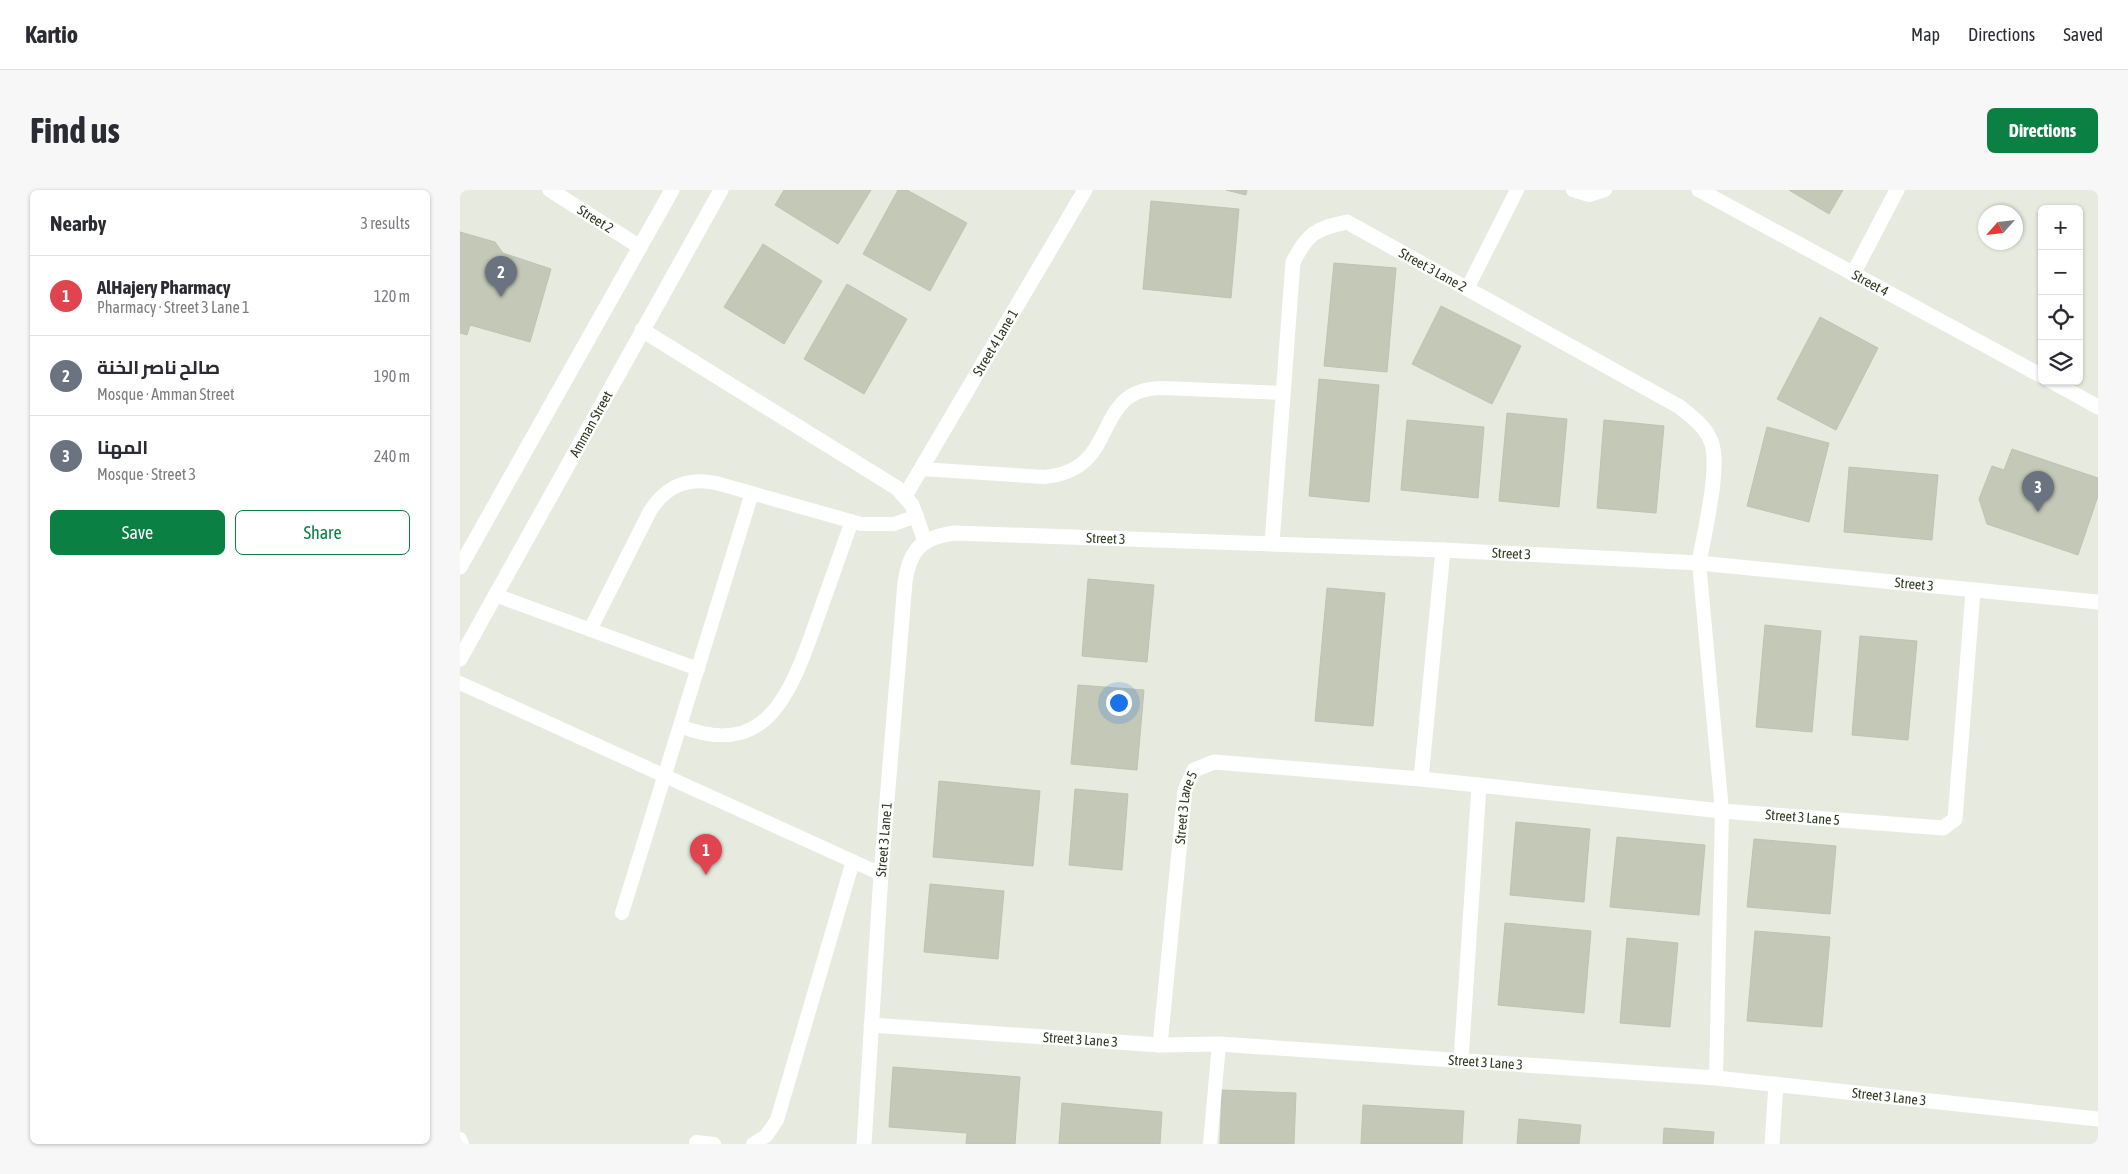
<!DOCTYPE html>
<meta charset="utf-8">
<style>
:root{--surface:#fff;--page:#f7f7f7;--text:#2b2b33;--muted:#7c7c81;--line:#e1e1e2;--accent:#0b8043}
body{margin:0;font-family:"Asap Condensed",Cairo,sans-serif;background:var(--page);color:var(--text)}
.controls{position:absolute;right:15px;top:15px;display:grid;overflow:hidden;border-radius:8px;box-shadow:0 1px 4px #0004}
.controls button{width:45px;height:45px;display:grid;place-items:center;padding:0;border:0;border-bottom:1px solid var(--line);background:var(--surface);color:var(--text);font:25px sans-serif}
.compass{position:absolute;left:1518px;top:15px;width:45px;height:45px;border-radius:50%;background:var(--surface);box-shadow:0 1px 4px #0004;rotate:243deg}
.you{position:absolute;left:658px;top:512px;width:18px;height:18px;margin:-12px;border:4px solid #fff;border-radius:50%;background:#1a73e8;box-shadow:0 0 0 8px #1a73e833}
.badge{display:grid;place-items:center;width:32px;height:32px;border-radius:50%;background:var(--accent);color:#fff;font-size:16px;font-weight:700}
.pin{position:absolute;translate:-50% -41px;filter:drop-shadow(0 1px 2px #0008)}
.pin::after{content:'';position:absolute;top:26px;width:18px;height:15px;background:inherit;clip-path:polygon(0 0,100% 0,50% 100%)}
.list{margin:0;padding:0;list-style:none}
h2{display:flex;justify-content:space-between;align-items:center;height:65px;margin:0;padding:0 20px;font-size:21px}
h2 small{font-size:16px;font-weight:400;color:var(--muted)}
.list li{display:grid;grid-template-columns:32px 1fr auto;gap:15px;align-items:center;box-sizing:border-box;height:80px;padding:0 20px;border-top:1px solid var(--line)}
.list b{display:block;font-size:19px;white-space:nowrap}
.list p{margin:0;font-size:16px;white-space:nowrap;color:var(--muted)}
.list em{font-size:16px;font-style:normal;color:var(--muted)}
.actions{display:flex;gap:10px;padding:15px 20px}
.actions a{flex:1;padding:11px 0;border:1px solid var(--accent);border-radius:8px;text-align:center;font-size:18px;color:var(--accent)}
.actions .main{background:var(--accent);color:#fff}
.icon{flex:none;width:28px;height:28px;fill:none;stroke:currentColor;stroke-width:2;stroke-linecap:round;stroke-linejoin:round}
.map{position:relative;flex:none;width:1638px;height:954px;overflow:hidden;border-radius:8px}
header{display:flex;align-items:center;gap:30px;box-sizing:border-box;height:70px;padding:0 25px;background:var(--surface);border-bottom:1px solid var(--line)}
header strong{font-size:24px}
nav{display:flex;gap:28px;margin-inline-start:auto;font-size:18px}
.intro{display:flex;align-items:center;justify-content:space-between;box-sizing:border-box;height:120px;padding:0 30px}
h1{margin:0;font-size:35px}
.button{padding:12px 22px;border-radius:8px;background:var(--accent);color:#fff;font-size:18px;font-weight:700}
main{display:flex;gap:30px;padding:0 30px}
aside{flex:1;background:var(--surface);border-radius:8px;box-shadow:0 1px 4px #0004}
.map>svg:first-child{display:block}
.building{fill:#c3c8b7;stroke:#bec3b1}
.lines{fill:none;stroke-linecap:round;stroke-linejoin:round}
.service{stroke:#fff;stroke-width:14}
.minor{stroke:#fff;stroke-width:15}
.secondary{stroke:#fff;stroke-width:15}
.labels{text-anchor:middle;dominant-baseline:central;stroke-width:4;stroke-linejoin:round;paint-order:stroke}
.street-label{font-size:14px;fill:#2e3a20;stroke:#f5f7ef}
</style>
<header>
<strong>Kartio</strong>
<nav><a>Map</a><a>Directions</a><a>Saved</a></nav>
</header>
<div class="intro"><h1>Find us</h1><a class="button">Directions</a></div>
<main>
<aside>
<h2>Nearby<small>3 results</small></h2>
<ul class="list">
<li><span class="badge" style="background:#e0444e">1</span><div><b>AlHajery Pharmacy</b><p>Pharmacy · Street 3 Lane 1</p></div><em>120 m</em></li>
<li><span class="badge" style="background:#6b7280">2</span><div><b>صالح ناصر الخنة</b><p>Mosque · Amman Street</p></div><em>190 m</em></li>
<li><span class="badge" style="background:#6b7280">3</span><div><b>المهنا</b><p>Mosque · Street 3</p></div><em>240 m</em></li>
</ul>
<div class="actions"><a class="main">Save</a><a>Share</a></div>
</aside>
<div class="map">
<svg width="1638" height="954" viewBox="0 0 1638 954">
<rect width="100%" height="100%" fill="#e7eade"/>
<!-- building -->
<path class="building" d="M324 0H411L378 54 315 15Z
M438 0H447L507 33 470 101 403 64Z
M766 0H787L786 5Z
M1329 0H1383L1369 24Z
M691 11 779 19 771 108 683 99Z
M0 42 35 52 43 63 91 79 70 152 10 135 7 145 0 143Z
M303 54 362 91 324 154 264 117Z
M874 73 936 78 927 182 864 176Z
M387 94 447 129 404 204 344 169Z
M981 116 1061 156 1032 214 952 174Z
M1360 127 1418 158 1376 240 1317 209Z
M859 189 919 195 909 312 849 306Z
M1047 223 1107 229 1099 317 1039 311Z
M947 230 1024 237 1018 308 941 300Z
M1144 230 1204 236 1196 323 1137 318Z
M1307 237 1369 253 1349 332 1287 316Z
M1552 259 1638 288V306L1618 365 1527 334 1519 309 1532 276 1544 280Z
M1389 277 1478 285 1472 350 1384 342Z
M628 389 694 395 687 472 622 466Z
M867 398 925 403 913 536 855 531Z
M1305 435 1361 441 1352 542 1296 537Z
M1400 446 1457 451 1448 550 1392 545Z
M618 495 684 500 677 580 611 574Z
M479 591 580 601 573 676 473 667Z
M615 599 668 604 662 680 609 675Z
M1056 632 1130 639 1124 712 1050 705Z
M1157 647 1245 655 1239 725 1150 717Z
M1294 649 1376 656 1370 724 1287 717Z
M470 694 544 701 538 769 464 762Z
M1045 733 1131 741 1124 823 1038 815Z
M1295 741 1370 747 1362 837 1287 831Z
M1167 748 1218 753 1210 837 1160 833Z
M433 877 560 887 555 954H506L507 943 429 937Z
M762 900 836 903 834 954H760Z
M602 913 702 922 700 954H599Z
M903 915 1004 921 1002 954H901Z
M1059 929 1121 935 1119 954H1057Z
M1204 938 1254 942 1253 954H1203Z"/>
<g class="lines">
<!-- service -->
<path class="service" d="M1113 0 1129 5 1145 0
M1007 99 1057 0
M461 279 584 287C664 280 628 198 703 198L823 203
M1239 373 1262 621 1256 888
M35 405 238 479
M130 440 190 321C206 296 227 287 256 293L401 334H434L457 326
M0 493 421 684
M220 536C309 572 332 498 356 432 368 398 380 365 392 331
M162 723 292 303
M0 949 2 954
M236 952 254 954
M293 954 306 946 317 930 393 671
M750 954 759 854"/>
<!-- minor -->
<g class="minor">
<path id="s1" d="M90 0 180 57"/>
<path id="s2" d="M1239 0 1582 186"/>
<path d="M1393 84 1437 0"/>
<path d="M182 140 437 298 452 315 465 351"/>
<path d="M1591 191 1638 217"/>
<path id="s3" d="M445 306 625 0"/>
<path id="s4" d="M812 353 833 72C848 43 855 39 887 32L1220 217C1232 227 1245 236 1251 251 1261 277 1244 343 1239 373"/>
<path d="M961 589 983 360"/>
<path id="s5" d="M411 835 700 855 759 854 1256 888 1638 929"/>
<path id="s6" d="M700 855 725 600 734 580 754 572 961 589 1262 621 1483 638 1495 629 1513 401"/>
<path d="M1001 871 1019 595"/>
<path id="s7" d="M404 954 421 684 445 392C450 359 462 347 495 343L983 360 1239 373 1638 412"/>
<path d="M1312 954 1316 894"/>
</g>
<!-- secondary -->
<g class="secondary">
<path d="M0 377 212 0"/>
<path id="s8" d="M0 469 261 0"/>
</g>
</g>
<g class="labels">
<!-- street labels -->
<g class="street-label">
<text stroke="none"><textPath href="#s1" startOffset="54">Street 2</textPath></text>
<text stroke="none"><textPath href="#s4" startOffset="451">Street 3 Lane 2</textPath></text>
<text stroke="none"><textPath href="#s2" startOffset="195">Street 4</textPath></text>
<text stroke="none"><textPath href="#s3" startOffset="178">Street 4 Lane 1</textPath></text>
<text stroke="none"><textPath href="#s8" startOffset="269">Amman Street</textPath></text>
<text stroke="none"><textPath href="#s7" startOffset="792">Street 3</textPath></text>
<text stroke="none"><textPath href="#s7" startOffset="1198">Street 3</textPath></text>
<text stroke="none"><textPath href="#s7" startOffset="1602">Street 3</textPath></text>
<text stroke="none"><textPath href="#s6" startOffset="239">Street 3 Lane 5</textPath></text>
<text stroke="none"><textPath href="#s6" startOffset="891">Street 3 Lane 5</textPath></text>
<text stroke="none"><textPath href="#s7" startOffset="305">Street 3 Lane 1</textPath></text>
<text stroke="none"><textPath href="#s5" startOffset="210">Street 3 Lane 3</textPath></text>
<text stroke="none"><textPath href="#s5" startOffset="616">Street 3 Lane 3</textPath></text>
<text stroke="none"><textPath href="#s5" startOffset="1021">Street 3 Lane 3</textPath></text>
</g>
</g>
</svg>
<div class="controls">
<button>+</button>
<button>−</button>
<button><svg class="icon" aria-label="locate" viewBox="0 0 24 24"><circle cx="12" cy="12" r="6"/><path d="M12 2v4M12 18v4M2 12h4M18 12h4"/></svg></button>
<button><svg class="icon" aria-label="layers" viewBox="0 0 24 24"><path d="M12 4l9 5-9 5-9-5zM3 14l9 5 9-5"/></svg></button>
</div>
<svg class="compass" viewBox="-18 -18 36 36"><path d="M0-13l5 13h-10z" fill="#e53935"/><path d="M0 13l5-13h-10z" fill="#7c7c81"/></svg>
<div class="you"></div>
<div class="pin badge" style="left:246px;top:685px;background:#e0444e">1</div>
<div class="pin badge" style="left:41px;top:107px;background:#6b7280">2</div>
<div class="pin badge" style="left:1578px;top:322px;background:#6b7280">3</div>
</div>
</main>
